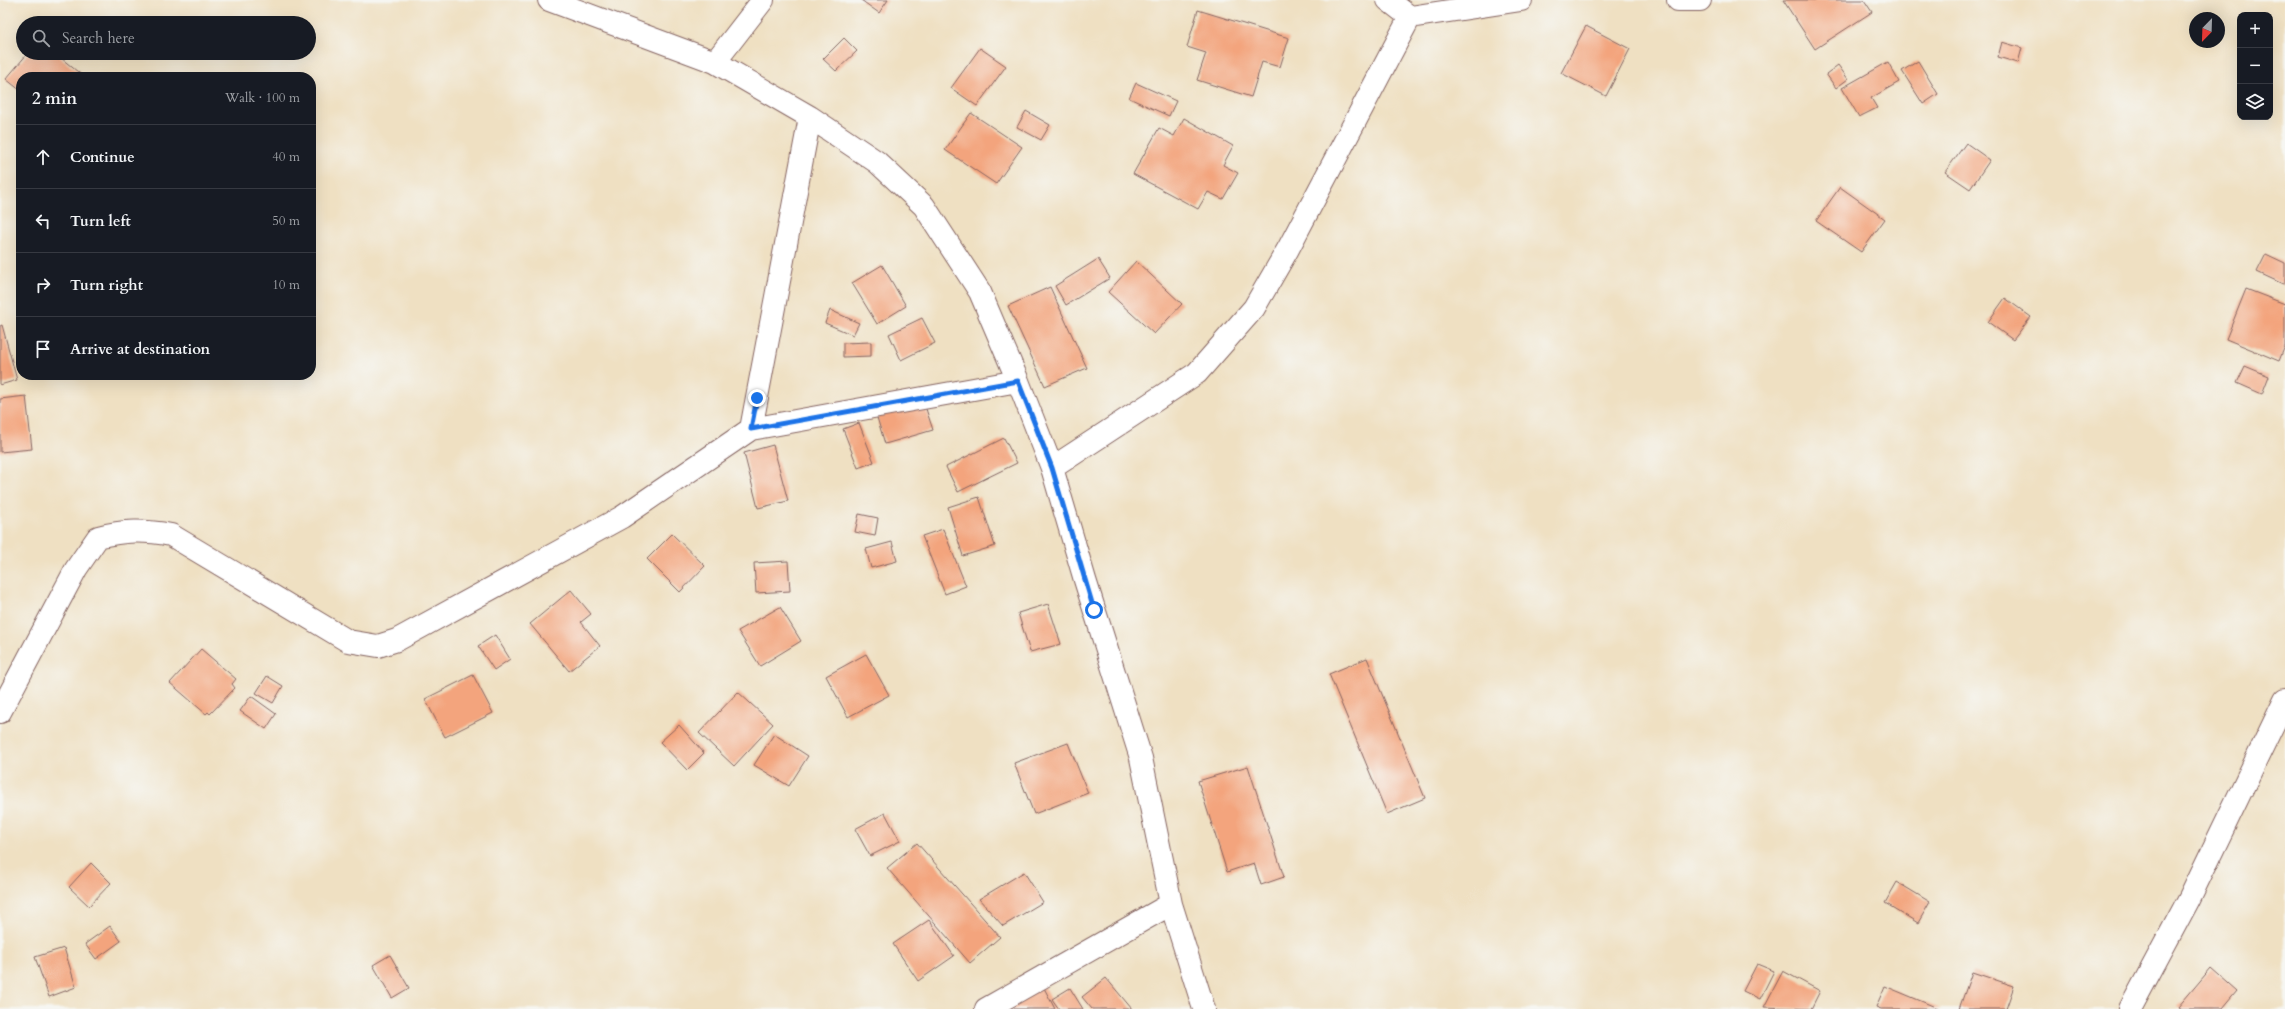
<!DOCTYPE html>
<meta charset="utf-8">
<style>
:root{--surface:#171b24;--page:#242831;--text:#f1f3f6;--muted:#9ea1a6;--line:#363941}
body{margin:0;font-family:Cardo,serif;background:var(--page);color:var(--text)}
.controls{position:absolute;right:12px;top:12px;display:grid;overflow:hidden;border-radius:8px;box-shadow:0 4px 16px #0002}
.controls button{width:36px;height:36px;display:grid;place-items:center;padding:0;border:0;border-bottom:1px solid var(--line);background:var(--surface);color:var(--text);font:20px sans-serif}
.compass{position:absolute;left:2189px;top:12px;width:36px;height:36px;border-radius:50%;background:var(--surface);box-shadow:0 4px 16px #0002;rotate:203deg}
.stop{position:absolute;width:12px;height:12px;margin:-9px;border:3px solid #1a73e8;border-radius:50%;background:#fff}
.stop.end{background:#1a73e8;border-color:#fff;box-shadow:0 1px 4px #0008}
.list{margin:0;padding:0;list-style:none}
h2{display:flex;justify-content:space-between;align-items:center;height:52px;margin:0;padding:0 16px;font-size:17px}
h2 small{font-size:13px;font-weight:400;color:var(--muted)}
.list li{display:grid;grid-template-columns:26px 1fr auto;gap:12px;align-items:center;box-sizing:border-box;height:64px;padding:0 16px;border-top:1px solid var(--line)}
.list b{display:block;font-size:15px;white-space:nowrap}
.list em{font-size:13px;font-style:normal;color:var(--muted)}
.icon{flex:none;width:22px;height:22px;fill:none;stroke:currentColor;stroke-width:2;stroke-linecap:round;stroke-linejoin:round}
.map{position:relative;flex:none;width:2285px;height:1009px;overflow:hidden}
.search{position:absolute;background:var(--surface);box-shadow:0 4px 16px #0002;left:16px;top:16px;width:300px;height:44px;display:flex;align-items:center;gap:10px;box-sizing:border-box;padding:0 14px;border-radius:22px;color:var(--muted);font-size:15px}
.panel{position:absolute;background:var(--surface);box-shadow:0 4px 16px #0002;left:16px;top:72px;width:300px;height:308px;border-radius:16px}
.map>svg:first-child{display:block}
.building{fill:#f3a47d}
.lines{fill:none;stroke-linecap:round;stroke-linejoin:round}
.street-casing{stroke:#846360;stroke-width:24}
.street{stroke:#fff;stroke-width:22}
.route{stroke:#1a73e8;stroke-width:5}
</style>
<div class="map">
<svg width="2285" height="1009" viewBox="0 0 2285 1009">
<rect width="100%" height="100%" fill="#f6f6f2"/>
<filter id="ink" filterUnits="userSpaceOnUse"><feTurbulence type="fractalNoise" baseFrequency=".025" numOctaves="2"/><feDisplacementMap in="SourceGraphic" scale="8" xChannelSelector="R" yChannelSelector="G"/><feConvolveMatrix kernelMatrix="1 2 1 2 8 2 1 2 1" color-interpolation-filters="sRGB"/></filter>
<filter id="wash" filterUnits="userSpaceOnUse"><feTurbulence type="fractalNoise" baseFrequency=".012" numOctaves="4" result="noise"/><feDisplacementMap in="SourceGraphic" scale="16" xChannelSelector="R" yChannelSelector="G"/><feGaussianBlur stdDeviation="0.9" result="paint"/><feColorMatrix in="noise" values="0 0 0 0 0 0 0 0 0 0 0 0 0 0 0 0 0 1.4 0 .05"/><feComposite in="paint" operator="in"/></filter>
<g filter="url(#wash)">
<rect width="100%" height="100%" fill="#efe0c2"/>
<g id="blocks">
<!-- building -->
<path class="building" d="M861 0H888L879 13Z
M1783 0H1864L1872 12 1815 49Z
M1198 10 1289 38 1280 67 1262 62 1251 97 1197 80 1206 53 1187 47Z
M1586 26 1630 49 1606 96 1561 73Z
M844 38 857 51 836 71 823 59Z
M2002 42 2022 48 2018 63 1998 57Z
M980 48 1006 66 977 106 951 88Z
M28 53H55L84 77H21V91L6 79Z
M1918 61 1938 94 1923 104 1902 71Z
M1888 62 1899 82 1871 98 1877 108 1859 117 1842 88Z
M1838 65 1848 79 1836 88 1826 74Z
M1136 83 1176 101 1169 116 1129 98Z
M1026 111 1050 125 1041 140 1017 127Z
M971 113 1022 147 996 184 945 150Z
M1184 118 1233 146 1223 165 1238 173 1223 199 1208 192 1198 209 1133 174 1159 128 1174 136Z
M1966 143 1990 160 1970 189 1945 172Z
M1840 187 1885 219 1861 252 1816 221Z
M2266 254 2285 263V285L2257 272Z
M1098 259 1110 278 1066 305 1055 286Z
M1136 261 1182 304 1154 334 1108 292Z
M882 265 906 306 877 324 852 283Z
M1050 287 1087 368 1045 386 1008 306Z
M2246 289 2285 304V346L2279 361 2226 339Z
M2005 298 2031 317 2013 340 1988 322Z
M830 310 859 323 853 335 825 323Z
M922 318 935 343 901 360 889 334Z
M2 325 17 380 0 385V326Z
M871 342V356L843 357V343Z
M2245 366 2269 376 2262 394 2237 383Z
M26 396 32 449 0 452V399Z
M923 400 933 430 885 444 876 414Z
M859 423 874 462 858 468 843 429Z
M1004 438 1017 463 958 492 946 467Z
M773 445 788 501 758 508 744 453Z
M979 497 995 546 963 556 948 507Z
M859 514 878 518 875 536 855 532Z
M943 529 966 586 945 594 922 536Z
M672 534 705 566 680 592 647 559Z
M892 542 897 561 871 568 866 549Z
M788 561 790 591 756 593 754 563Z
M571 590 591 614 581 622 600 646 569 671 530 624Z
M1048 604 1061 644 1030 652 1018 613Z
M780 607 801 641 760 666 738 631Z
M495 635 510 659 494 670 478 646Z
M201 649 236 679 232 684 235 688 210 714 208 712 206 714 170 683Z
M866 654 889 695 848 717 826 676Z
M1367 658 1425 798 1387 814 1329 674Z
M473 675 493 713 445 737 425 699Z
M267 676 283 686 273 703 256 693Z
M738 692 773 724 734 766 699 733Z
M251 696 276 714 266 729 240 711Z
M679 725 704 753 687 770 660 742Z
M774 734 808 756 789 786 754 765Z
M1068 743 1088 793 1034 814 1014 763Z
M1248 766 1284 877 1261 885 1254 863 1227 872 1198 781Z
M885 813 900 841 870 856 855 829Z
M917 843 1000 937 970 963 887 868Z
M91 863 111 883 89 906 69 887Z
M1024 872 1043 902 1003 926 979 899Z
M1897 882 1930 902 1918 923 1885 903Z
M929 920 954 956 918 981 893 944Z
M110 926 121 941 96 959 85 944Z
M64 948 76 987 49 997 35 957Z
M390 955 409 988 392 998 373 965Z
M1757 964 1774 971 1760 999 1743 991Z
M2211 968 2237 991 2222 1009H2181L2178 1007Z
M1783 971 1820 991 1811 1009 1764 1007Z
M1972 972 2014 986 2006 1009H1959Z
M1106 978 1132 1009H1092L1082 997Z
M1043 986 1055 1009H997Z
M1885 986 1940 1009H1881L1876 1007Z
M1070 988 1083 1009H1059L1052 999Z"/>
</g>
</g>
<g filter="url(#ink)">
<use href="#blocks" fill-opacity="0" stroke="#846360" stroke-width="1"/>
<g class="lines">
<defs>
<path id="street" d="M549 0 715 62 810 117 877 162 924 206 980 292 1018 381 1052 468 1085 580 1141 758 1171 904 1204 1009
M1388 0 1410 17
M1678 0H1700
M715 62 763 0
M751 429 810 117
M1052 468 1197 373 1254 308 1288 249 1410 17 1521 0
M0 712 76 569 98 537C124 530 145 530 171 535L348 641 378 646 397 640 622 517 751 429 1018 381
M986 1009 1171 904
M2130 1009 2189 899 2285 700"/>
</defs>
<!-- street casing -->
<use href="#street" class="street-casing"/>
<!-- street -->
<use href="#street" class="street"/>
</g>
</g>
<g class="lines" filter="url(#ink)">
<!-- route -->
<path class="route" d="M757 398 751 429 1018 381 1052 468 1094 610"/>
</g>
</svg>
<div class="controls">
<button>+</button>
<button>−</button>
<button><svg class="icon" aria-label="layers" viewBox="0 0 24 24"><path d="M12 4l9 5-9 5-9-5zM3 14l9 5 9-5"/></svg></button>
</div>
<svg class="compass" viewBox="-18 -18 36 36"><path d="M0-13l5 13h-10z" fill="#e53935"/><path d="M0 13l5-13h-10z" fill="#9ea1a6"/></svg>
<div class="stop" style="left:1094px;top:610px"></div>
<div class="stop end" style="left:757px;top:398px"></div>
<div class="search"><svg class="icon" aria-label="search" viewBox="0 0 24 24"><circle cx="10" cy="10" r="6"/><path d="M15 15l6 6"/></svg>Search here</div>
<section class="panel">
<h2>2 min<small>Walk · 100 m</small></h2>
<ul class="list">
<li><svg class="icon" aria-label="ahead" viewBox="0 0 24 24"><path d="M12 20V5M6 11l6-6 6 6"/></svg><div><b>Continue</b></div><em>40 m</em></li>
<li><svg class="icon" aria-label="left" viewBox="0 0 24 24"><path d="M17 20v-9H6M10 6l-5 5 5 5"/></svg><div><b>Turn left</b></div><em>50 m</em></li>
<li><svg class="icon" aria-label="right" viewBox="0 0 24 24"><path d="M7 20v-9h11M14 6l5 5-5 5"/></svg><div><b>Turn right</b></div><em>10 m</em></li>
<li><svg class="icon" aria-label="arrive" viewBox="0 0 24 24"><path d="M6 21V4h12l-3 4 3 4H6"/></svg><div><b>Arrive at destination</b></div></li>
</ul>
</section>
</div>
